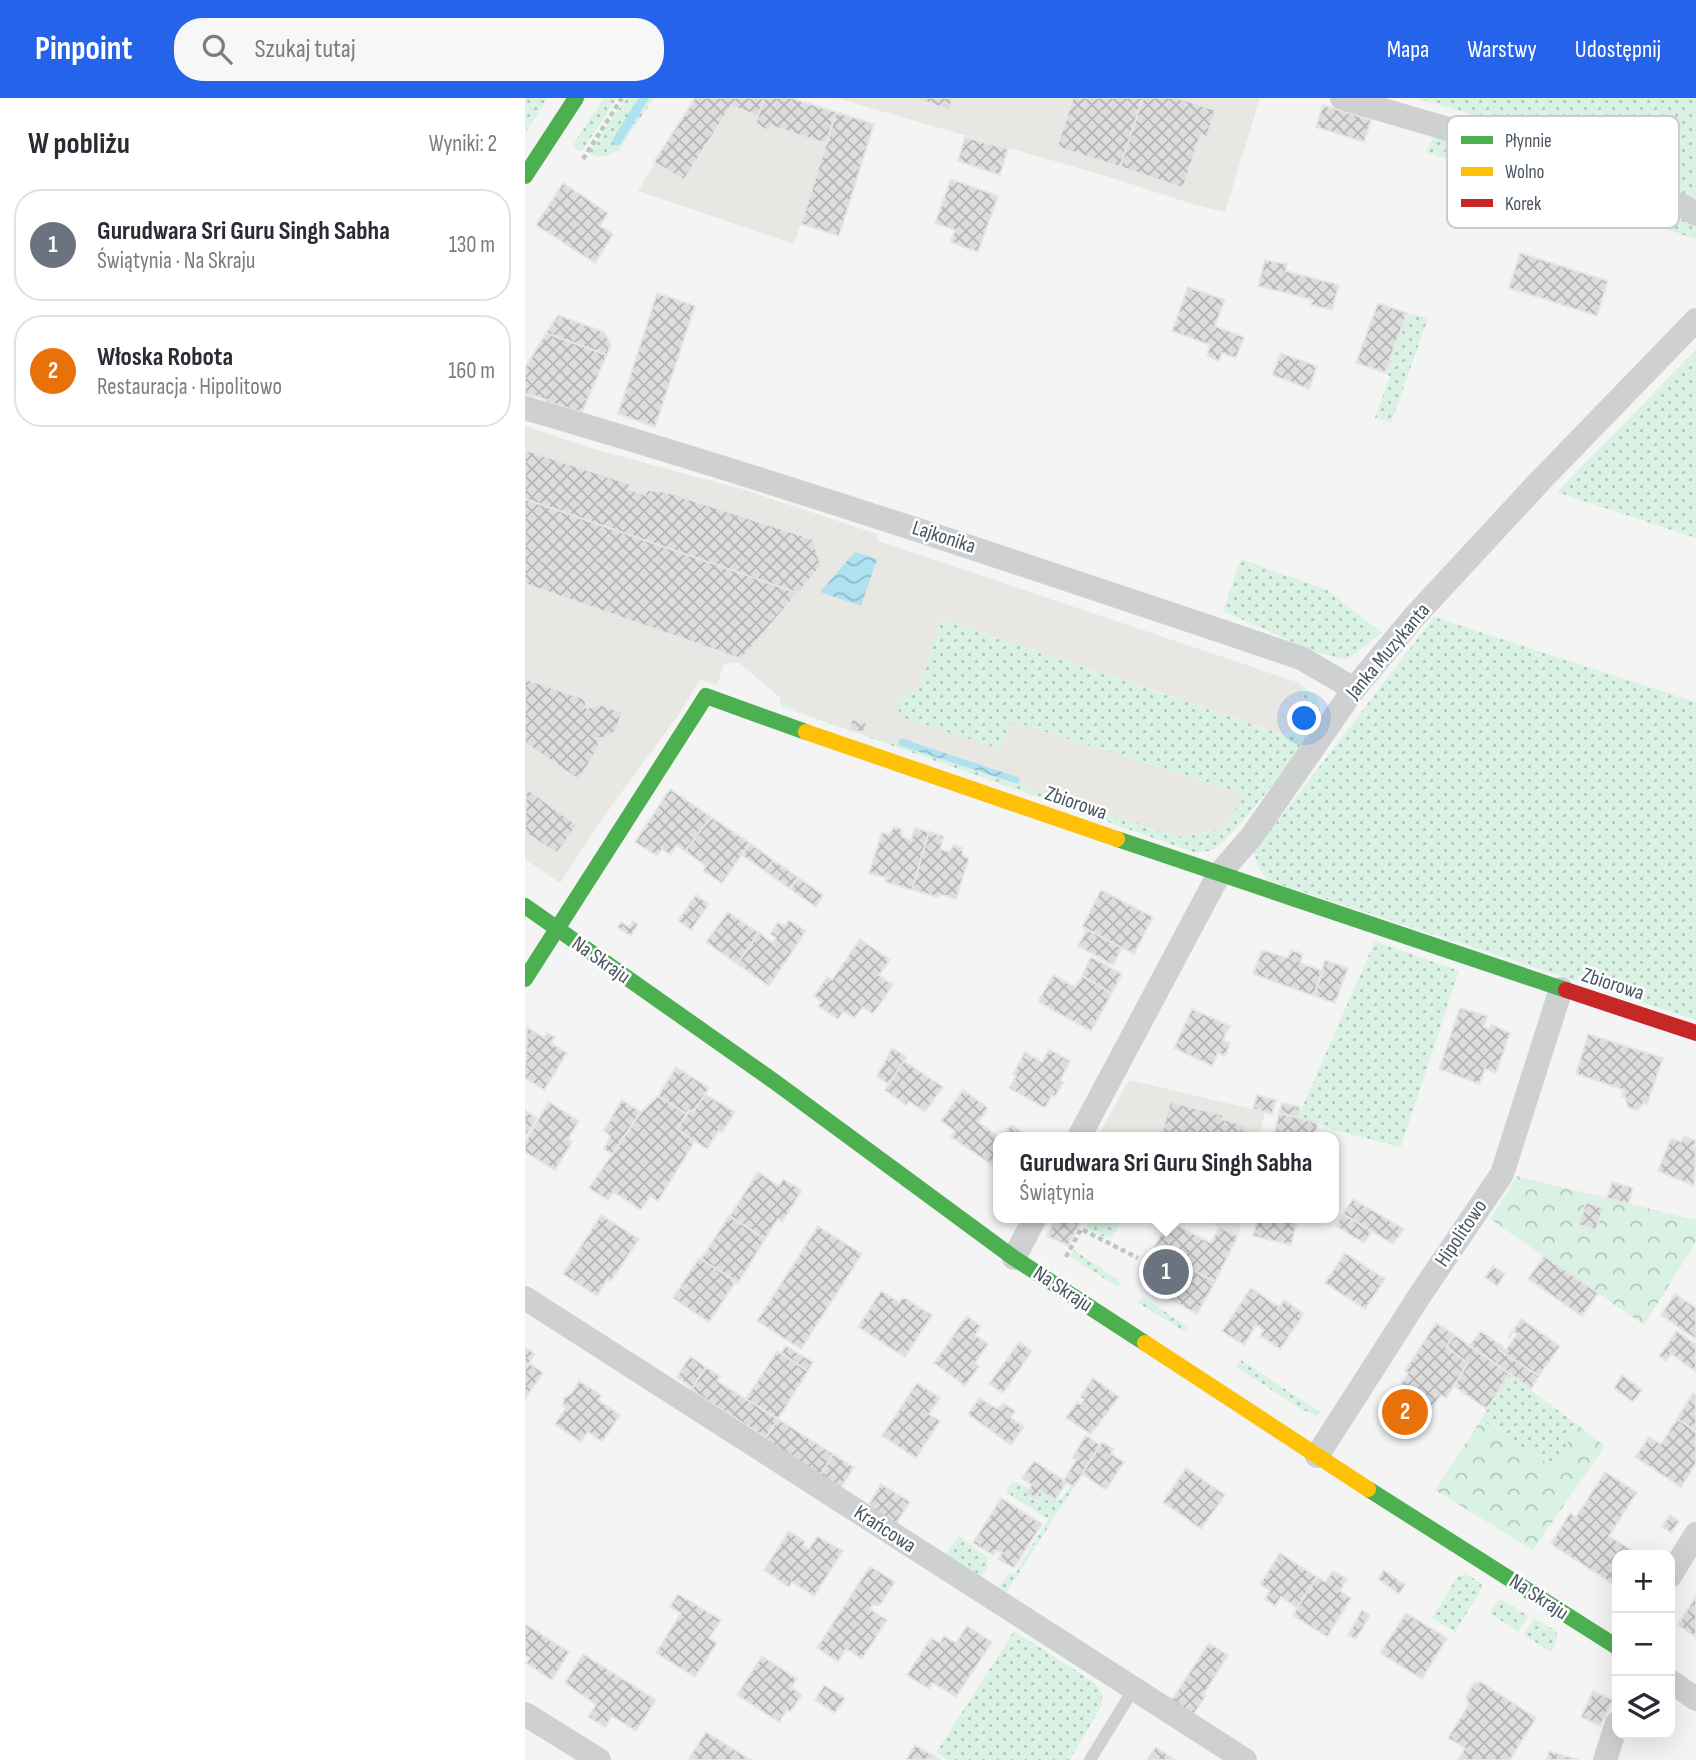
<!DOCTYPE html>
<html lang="pl">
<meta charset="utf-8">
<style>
:root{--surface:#fff;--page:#f7f7f7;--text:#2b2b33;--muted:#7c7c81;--line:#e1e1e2;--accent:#2563eb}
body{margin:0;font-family:"Sofia Sans Condensed",sans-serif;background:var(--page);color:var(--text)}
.controls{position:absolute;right:21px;bottom:21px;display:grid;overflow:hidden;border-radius:14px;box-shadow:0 7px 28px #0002}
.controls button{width:63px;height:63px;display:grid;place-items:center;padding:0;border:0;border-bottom:2px solid var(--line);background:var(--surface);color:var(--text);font:35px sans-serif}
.you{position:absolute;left:780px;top:621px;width:24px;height:24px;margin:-18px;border:5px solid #fff;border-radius:50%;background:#1a73e8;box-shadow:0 0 0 10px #1a73e833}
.badge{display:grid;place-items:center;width:46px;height:46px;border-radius:50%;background:var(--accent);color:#fff;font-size:23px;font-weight:700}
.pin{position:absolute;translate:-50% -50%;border:4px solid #fff;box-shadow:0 2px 7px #0006}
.popup{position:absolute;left:468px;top:1034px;width:346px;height:91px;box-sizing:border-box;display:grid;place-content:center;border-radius:14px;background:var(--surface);filter:drop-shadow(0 2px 5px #0005);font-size:23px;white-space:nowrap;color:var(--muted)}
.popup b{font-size:26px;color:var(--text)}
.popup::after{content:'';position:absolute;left:50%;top:100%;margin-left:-14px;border:14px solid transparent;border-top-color:var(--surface)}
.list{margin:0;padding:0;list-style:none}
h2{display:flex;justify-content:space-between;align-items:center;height:91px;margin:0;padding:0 28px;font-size:30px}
h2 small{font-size:23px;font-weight:400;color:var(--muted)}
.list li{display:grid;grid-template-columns:46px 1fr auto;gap:21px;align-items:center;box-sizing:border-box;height:112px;margin:0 14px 14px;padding:0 14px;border:2px solid var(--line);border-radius:28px}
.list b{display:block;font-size:26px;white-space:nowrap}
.list p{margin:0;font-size:23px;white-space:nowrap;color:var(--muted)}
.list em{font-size:23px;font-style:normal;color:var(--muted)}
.icon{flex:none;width:38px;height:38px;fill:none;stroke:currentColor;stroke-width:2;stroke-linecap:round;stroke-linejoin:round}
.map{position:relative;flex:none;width:1171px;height:1662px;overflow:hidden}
header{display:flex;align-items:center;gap:42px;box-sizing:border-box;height:98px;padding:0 35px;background:var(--accent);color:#fff}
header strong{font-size:33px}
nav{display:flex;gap:38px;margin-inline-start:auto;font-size:24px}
.search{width:490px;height:63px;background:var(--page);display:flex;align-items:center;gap:18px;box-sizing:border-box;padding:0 24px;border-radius:28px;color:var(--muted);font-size:26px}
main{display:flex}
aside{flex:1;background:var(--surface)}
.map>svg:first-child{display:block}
.commercial{fill:#e8e7e3}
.grass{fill:url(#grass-dots)}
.forest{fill:url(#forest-crowns)}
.water{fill:url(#water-waves)}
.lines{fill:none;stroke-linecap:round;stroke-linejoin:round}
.stream{stroke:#aee2f0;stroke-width:9}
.building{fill:url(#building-cross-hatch);stroke:#e5e6e7;stroke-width:2}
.path{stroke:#bcc7c4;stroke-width:4.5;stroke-dasharray:5 3.5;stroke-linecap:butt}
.lane{stroke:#ced0d2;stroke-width:12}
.street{stroke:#ced0d2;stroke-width:24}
.fast{stroke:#4caf50;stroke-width:16}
.slow{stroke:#ffc107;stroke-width:16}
.jam{stroke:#c62828;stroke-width:16}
.labels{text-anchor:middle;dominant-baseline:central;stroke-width:5;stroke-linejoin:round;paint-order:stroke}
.street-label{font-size:21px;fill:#4a5661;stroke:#fff}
.key{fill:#fff;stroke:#c9ccd0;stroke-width:2}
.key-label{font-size:19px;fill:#4a5661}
</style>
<header>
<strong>Pinpoint</strong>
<div class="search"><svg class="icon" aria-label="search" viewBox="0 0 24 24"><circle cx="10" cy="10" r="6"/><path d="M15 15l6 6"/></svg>Szukaj tutaj</div>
<nav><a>Mapa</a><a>Warstwy</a><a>Udostępnij</a></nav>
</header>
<main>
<aside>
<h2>W pobliżu<small>Wyniki: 2</small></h2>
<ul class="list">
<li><span class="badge" style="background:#6b7280">1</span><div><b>Gurudwara Sri Guru Singh Sabha</b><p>Świątynia · Na Skraju</p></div><em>130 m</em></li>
<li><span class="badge" style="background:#e8710a">2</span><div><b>Włoska Robota</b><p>Restauracja · Hipolitowo</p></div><em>160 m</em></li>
</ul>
</aside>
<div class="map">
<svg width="1171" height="1662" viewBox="0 0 1171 1662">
<defs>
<pattern id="grass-dots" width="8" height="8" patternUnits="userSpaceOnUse" patternTransform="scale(1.75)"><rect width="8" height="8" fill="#d9f2e3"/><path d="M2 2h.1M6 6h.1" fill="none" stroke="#b2c7bb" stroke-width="1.8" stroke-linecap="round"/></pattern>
<pattern id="forest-crowns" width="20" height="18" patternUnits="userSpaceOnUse" patternTransform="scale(1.75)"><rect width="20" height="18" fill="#d9f2e3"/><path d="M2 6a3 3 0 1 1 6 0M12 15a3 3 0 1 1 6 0" fill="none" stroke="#b2c7bb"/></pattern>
<pattern id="water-waves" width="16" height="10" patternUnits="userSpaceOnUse" patternTransform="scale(1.75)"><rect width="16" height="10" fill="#aee2f0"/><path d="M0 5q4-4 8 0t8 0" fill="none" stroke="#90bac6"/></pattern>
<pattern id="building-cross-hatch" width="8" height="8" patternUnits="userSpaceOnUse" patternTransform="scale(1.75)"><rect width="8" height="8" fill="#ddddde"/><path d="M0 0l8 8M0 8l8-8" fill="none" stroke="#b5b6b7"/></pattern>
</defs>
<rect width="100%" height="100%" fill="#f4f4f4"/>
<!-- commercial -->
<path class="commercial" d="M170 0H266L349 26 314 138 276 126 269 146 113 93Z
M311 0H735L700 114 670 107 591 81Z
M0 328 72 352 217 391 352 436 353 443 772 584 782 611 763 638 417 521 393 593 721 697 697 731 654 739 272 614 213 564 199 566 192 587 175 582 155 615 74 725 35 785 0 761Z
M604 982 740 1014 734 1039H573Z
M675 1120H717L713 1138Z"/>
<!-- grass -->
<path class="grass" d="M0 0H23L0 35Z
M79 0H92L57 53 50 50 48 47Z
M101 0H129L93 53 78 59 64 56Z
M890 0H1171V102L964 36 953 18Z
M910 36 1171 123V141L901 54Z
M882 215 903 220 866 325 850 320 865 278 860 275Z
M1171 252V440L1032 394 1160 263Z
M716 461 802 492 857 535 821 562 790 554 698 513Z
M909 519 1171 604V922L742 782 733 768 729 754Z
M417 521 762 638 782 611 772 584 793 600C794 606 796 610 794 616 784 641 711 738 689 751 683 754 674 754 668 754L258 609 252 595 273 614 654 739 697 731 721 697 487 623 476 651 382 621 374 615 373 604 377 597 392 593Z
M850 843 934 873 876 1049 813 1033 773 1019Z
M565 1120H597L588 1138 582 1140 561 1130Z
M549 1152 596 1184 593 1189 545 1159Z
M617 1198 664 1230 660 1234 612 1204Z
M716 1262 795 1314 792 1318 776 1311 711 1269Z
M984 1276 1054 1328 1027 1368 956 1322Z
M487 1384H492L511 1395 515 1389 535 1402 546 1387 549 1389 481 1495 473 1490 484 1475H490L523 1421 481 1394Z
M434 1438 463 1459 462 1470 456 1479 421 1456Z
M940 1476 956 1485 957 1490 930 1534 907 1520 932 1479Z
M976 1501 1003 1518 993 1534 965 1515 970 1506Z
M1009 1520 1032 1534 1031 1545 1026 1554 999 1537Z
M489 1533 570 1585 577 1597V1607L545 1662H423L411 1655Z"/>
<!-- forest -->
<path class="forest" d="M992 1078 1171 1122V1144L1119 1227 965 1121Z
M956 1322 1027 1368 1054 1328 1080 1348 1008 1452 910 1392Z"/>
<!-- water -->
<path class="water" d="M330 454 352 461 336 508 295 494Z
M375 640 495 680 493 686 373 647Z"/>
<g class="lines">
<!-- stream -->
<path class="stream" d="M92 43 119 0"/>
</g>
<!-- building -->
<path class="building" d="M170 0H239L233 18 206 8 159 82 129 64Z
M239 0H266L311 14 302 46 246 28 245 33 230 27Z
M389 0H428L424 12Z
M548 0H618L595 69 532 49Z
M618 0H653L690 12 682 39 676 36 658 90 595 69Z
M798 7 846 22 839 44 791 29Z
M311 14 349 26 314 138 276 126Z
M440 39 483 51 475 77 433 63Z
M426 81 473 98 453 154 425 144 430 132 410 125Z
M38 85 83 115 75 128 88 136 70 165 11 127Z
M995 155 1083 183 1072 218 984 190Z
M740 162 762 166 761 173 814 187 807 212 786 207 788 202 733 188Z
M663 189 700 202 690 228 719 239 711 260 697 255 694 263 682 258 685 247 647 233Z
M132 195 170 208 130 329 93 316Z
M853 205 882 215 860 275 831 265Z
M33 217 79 234 86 247 82 257 21 235Z
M21 235 82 257 57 314 59 315 22 304V302L7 297V299L0 295V270Z
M756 255 792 268 784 291 747 277Z
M0 352 105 386 104 391 120 397 122 392 141 394 288 441 296 468 273 495 0 401Z
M0 401 273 495 216 561 0 486Z
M0 581 60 601 62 610 77 607 97 614 91 633 85 638 72 641 74 648 54 682 0 645Z
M327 621 342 625 338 635 324 631Z
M1 690 52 727 32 755 0 735Z
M145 691 186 719 160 753 151 747 145 757 137 751 132 758 110 744Z
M186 719 225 745 197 785 178 773 181 768 160 753Z
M369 729 377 731V739L386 742 390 730 404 734 387 792 361 784 362 780 344 775 357 734 364 736Z
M404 734 419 738 415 751 424 754 429 747 437 750 438 758 444 760 431 801 414 796 413 799 387 792Z
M225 745 248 762 240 773 217 757Z
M248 762 273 779 265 791 240 773Z
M273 779 298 797 291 809 265 791Z
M576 792 628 819 609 856 557 829Z
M171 797 184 806 166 832 153 823Z
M203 814 234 835 212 866 181 844Z
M264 822 281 833 244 888 212 866 234 835 248 845 251 840 245 836 253 824 259 828Z
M108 823 113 826 106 838 92 829 96 824 104 829Z
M562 831 597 850 588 867 553 848Z
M335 841 365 862 354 877 368 887 348 916 338 909 329 920 319 913 313 921 293 908 297 903 289 898 302 879 307 882Z
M737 852 763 860 766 852 778 856 775 865 798 873 789 898 728 876Z
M566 859 597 876 587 895 557 878Z
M800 862 823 870 810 905 789 898Z
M528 877 550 889 557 878 587 895 566 933 513 904Z
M935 910 962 918 959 929 965 931 966 926 985 935 971 975 960 971 954 986 914 971Z
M667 911 705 928 698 942 705 945 700 958 693 955 687 968 649 950Z
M2 929 19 940 22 935 30 939 26 945 42 955 19 992 0 980Z
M1063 936 1138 960 1122 1006 1119 1005 1112 1012 1103 1009 1100 999H1097L1099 992 1051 976Z
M367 950 382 959 363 986 352 978Z
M524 951 545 963 535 983 538 984 530 999 527 997 520 1010 484 990 491 978 488 976 500 954 517 964Z
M379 963 418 989 400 1014 384 1003 381 1007 360 992Z
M151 969 184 990 168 1014 164 1012 162 1016 133 998Z
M438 992 463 1010 453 1024 474 1039 473 1071 426 1039 430 1033 416 1023Z
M180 996 210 1014 197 1034 194 1032 182 1051 152 1031 164 1012 168 1014Z
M732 997 751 1002 747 1016 728 1011Z
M133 998 162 1016 152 1031 170 1043 133 1103 125 1098 116 1112 88 1094 83 1102 64 1090 116 1014Z
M97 1002 116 1014 87 1057 79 1051 85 1038 79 1032Z
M24 1004 54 1023 43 1041 47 1044 30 1072 0 1054V1044Z
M645 1004 698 1017 697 1021 720 1027 717 1039H631V1037L636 1039Z
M757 1005 775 1009 773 1019 754 1015Z
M0 1012 12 1020 1 1038 0 1037Z
M754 1015 793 1025 790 1038 795 1039H749Z
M486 1027 504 1039H476Z
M1159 1038 1171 1043 1169 1049 1171 1050 1169 1088 1133 1073 1146 1040 1156 1044Z
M233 1074 254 1088 258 1081 277 1092 257 1124 253 1121 240 1141 205 1118Z
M1087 1084 1108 1090 1103 1106 1082 1100Z
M828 1101 879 1131 868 1146 818 1116Z
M1061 1104 1078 1110 1071 1132 1054 1127Z
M818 1116 847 1133 839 1145 811 1128Z
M76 1117 114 1141 86 1183 83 1181 72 1198 38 1176Z
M204 1118 240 1141 213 1185 176 1161Z
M531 1120H557L543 1148 522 1138Z
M733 1120H773L766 1147 728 1138Z
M643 1123 686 1145 694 1129 713 1138 690 1184 628 1151Z
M293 1128 337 1156 276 1251 232 1223Z
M636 1155 690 1184 672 1216 627 1192 623 1180Z
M820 1155 860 1181 840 1211 800 1185Z
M1019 1158 1073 1195 1057 1218 1003 1181Z
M174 1160 211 1183 184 1224 148 1200Z
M968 1168 980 1176 972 1188 960 1179Z
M726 1190 754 1209 759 1202 779 1216 755 1251 735 1238 739 1232 731 1227 719 1247 697 1233Z
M356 1193 374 1204 378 1199 407 1217 380 1259 333 1229Z
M1150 1196 1171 1210V1241L1136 1217Z
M442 1218 456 1228 450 1237 463 1246 450 1265 454 1268 440 1288 409 1265Z
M996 1221 1035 1248 1014 1278 974 1252 977 1248 980 1253 992 1236 988 1233 984 1241 983 1240Z
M911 1225 930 1237 921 1249 943 1265 921 1300 916 1297 906 1311 874 1289 883 1275 880 1273Z
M956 1233 977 1248 974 1252 1014 1278 1006 1291 945 1247Z
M1152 1233 1171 1247V1274L1146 1256 1141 1263 1134 1258Z
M930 1237 984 1276 962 1311 929 1288 943 1265 921 1249Z
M494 1244 507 1253 478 1295 464 1286Z
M261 1248 288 1264 283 1273 256 1255Z
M0 1249 10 1256 0 1271Z
M252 1253 283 1273 253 1321 221 1301Z
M165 1258 181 1269 167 1290 152 1279Z
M4 1265 18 1275 0 1301V1271Z
M181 1269 195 1278 192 1283 253 1321 241 1340 166 1292Z
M1097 1277 1117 1292 1108 1304 1089 1290Z
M568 1280 594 1299 566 1336 541 1320 552 1304 556 1306 559 1302 555 1299Z
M54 1283 76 1297 73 1302 95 1317 77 1344 63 1334 56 1344 30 1326 41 1310 38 1308 39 1300 47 1295Z
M392 1285 415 1300 404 1316 415 1323 391 1360 357 1338Z
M872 1289 894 1304 877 1329 856 1315Z
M1168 1295 1171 1297V1333L1152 1321Z
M454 1300 473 1311 478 1305 490 1313 486 1320 499 1329 486 1347 443 1316Z
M253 1321 308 1356 295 1378 240 1341Z
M1152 1321 1171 1333V1365L1156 1389 1110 1359 1124 1339 1136 1346Z
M561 1337 575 1347 549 1389 539 1382 551 1362 547 1360Z
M577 1344 589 1351 586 1356 599 1364 581 1392 557 1376Z
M308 1356 329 1369 315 1391 295 1378Z
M509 1363 542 1384 530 1402 515 1393 510 1400 501 1394 507 1387 497 1380Z
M661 1370 700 1397 676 1431 638 1404Z
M1080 1374 1112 1394 1084 1438 1108 1453 1106 1457H1092V1479L1088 1486 1026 1446 1045 1415 1051 1419Z
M356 1386 385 1404 371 1425 343 1408Z
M476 1400 517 1426 489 1470 473 1461 477 1455 471 1452 468 1457 448 1445Z
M1145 1417 1154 1423 1146 1435 1137 1428Z
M264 1433 280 1444 278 1447 284 1451 292 1438 318 1453 289 1498 267 1484 264 1489 239 1472Z
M755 1455 792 1479 772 1510 756 1499 750 1508 740 1501 745 1493 735 1486Z
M345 1468 370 1484 355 1507H347L345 1511 362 1522 337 1561 321 1551 313 1564 292 1550Z
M859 1472 880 1487 874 1496 853 1481Z
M808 1473 822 1481 815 1493 826 1500 802 1539 768 1517 792 1479 800 1484Z
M153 1496 196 1522 184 1540 192 1545 170 1579 131 1555 156 1515 145 1509Z
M1171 1498V1539L1153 1527Z
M837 1512 845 1517 831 1541 823 1537Z
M881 1515 922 1540 897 1581 855 1555Z
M0 1526 44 1554 27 1582 1 1565 5 1560 0 1557Z
M442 1528 467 1544 431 1599 408 1585 404 1591 382 1577 406 1540 415 1545 419 1538 431 1545Z
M684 1545 703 1557 678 1597 681 1598 668 1617 646 1603Z
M58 1556 131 1602 111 1633 87 1618 80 1629 63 1619 71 1607 40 1585Z
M237 1558 272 1581 266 1589 277 1597 265 1614 262 1612 254 1624 212 1597Z
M956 1584 1011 1620 985 1662H933L940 1650 923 1640 944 1606 941 1599 949 1585Z
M299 1587 320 1600 310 1615 290 1602Z
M1068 1593 1088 1602 1075 1628 1056 1619Z
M181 1634 226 1662H163Z
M390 1647 414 1661 381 1662Z
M631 1649 650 1662H622Z
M1024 1653 1054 1662H1021Z"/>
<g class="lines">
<!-- path -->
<path class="path" d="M58 61 97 0
M541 1159 556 1131 613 1160"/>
<!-- lane -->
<path class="lane" d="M565 1662 608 1592"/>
<!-- street -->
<path class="street" d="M817 0 930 33 1160 109 1171 116
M0 310C261 386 518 473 776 560L829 591
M554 1039 694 776 727 738 829 591 889 519 1015 383 1171 222
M489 1160 510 1120
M0 1200 720 1662
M792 1358 895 1197 977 1076 1036 891
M1145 1478 1171 1436
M1145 1583 1171 1601
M0 1616 74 1662
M1080 1662 1092 1625"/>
<!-- fast -->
<path class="fast" d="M0 78 51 0
M592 741 1041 892
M0 808 250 984 489 1160 620 1245
M0 881 181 598 281 634
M843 1391 1092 1549"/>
<!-- slow -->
<path class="slow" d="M281 634 592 741
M620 1245 843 1391"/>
<!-- jam -->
<path class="jam" d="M1041 892 1171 935"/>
</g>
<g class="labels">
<!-- street labels -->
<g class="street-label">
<text transform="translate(419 439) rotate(18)">Lajkonika</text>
<text transform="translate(863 553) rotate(-50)">Janka Muzykanta</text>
<text transform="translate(551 705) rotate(19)">Zbiorowa</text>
<text transform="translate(76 862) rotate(35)">Na Skraju</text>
<text transform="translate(1088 886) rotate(18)">Zbiorowa</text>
<text transform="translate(936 1135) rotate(-56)">Hipolitowo</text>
<text transform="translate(538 1191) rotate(33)">Na Skraju</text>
<text transform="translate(360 1431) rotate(33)">Krańcowa</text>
<text transform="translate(1014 1499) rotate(33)">Na Skraju</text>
</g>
</g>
<!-- legend -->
<rect x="922" y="18" width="232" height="112" rx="10" class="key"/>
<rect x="936" y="38" width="32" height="8" fill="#4caf50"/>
<rect x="936" y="69" width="32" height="9" fill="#ffc107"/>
<rect x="936" y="101" width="32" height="8" fill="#c62828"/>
<g class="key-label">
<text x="980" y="49">Płynnie</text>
<text x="980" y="80">Wolno</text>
<text x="980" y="112">Korek</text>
</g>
</svg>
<div class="controls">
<button>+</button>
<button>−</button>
<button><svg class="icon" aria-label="layers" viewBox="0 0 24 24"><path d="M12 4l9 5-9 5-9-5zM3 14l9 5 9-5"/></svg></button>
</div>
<div class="you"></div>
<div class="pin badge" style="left:641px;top:1174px;background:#6b7280">1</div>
<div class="popup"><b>Gurudwara Sri Guru Singh Sabha</b>Świątynia</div>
<div class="pin badge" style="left:880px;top:1314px;background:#e8710a">2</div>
</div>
</main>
